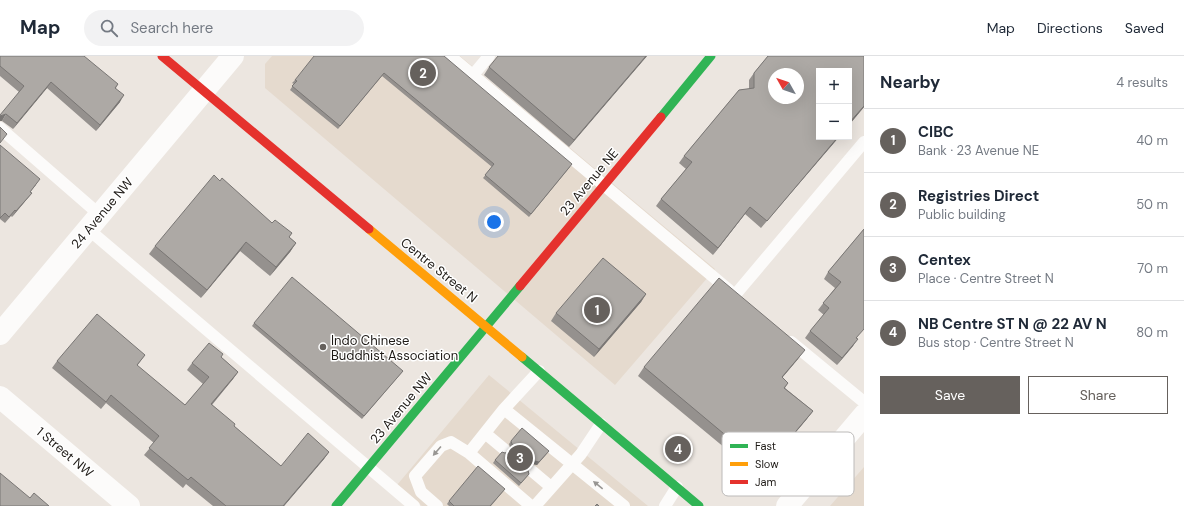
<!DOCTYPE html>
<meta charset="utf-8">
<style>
:root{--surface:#fff;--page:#f2f2f3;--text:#1f2937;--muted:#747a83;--line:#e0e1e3;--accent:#66615d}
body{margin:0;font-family:"DM Sans",sans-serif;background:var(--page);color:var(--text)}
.controls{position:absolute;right:12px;top:12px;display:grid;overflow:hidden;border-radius:0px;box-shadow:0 4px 16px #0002}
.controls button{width:36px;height:36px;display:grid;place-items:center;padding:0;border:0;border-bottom:1px solid var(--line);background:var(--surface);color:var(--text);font:20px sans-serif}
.compass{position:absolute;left:768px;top:12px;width:36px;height:36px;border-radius:50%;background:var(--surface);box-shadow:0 4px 16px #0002;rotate:310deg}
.you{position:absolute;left:494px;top:166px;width:14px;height:14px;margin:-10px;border:3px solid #fff;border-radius:50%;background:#1a73e8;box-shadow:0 0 0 6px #1a73e833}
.badge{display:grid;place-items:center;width:26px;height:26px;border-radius:50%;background:var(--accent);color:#fff;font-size:13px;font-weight:700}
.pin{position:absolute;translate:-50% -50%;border:2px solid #fff;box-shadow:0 1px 4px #0006}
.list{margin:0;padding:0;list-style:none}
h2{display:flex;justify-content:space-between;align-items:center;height:52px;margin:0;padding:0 16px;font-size:17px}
h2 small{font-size:13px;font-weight:400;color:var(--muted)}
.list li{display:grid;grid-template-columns:26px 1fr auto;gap:12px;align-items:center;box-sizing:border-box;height:64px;padding:0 16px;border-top:1px solid var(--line)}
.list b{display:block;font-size:15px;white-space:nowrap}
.list p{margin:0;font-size:13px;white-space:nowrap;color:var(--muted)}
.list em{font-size:13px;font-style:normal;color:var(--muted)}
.actions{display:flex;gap:8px;padding:12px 16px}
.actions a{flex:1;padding:9px 0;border:1px solid var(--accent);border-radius:0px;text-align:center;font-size:14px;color:var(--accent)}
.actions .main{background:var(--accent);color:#fff}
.icon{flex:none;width:22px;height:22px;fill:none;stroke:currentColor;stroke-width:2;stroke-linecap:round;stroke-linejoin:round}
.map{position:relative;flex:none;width:864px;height:450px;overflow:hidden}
header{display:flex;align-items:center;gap:24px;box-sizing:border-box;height:56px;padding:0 20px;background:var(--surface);border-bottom:1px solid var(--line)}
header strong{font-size:19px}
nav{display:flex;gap:22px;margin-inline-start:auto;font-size:14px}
.search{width:280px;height:36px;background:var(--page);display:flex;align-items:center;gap:10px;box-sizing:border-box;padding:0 14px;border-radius:22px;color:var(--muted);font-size:15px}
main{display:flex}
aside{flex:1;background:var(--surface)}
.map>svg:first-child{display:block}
.built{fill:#e5dace}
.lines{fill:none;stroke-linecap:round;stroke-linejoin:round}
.lane{stroke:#fcfbfa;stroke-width:12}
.street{stroke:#fcfbfa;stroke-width:22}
.fast{stroke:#30b455;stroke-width:9}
.slow{stroke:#ff9f0a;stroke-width:9}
.jam{stroke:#e5322d;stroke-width:9}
.wall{fill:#95918e;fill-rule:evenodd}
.shaded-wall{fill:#797674}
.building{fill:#ada9a5;stroke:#797674;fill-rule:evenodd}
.oneway{fill:#989693}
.poi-dot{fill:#66615d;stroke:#fff;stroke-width:1.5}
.labels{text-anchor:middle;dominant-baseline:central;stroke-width:3;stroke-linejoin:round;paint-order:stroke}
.street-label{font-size:13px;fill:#1e1a16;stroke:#fff}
.poi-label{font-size:13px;fill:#1e1a16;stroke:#fff;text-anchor:start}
.key{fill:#fff;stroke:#bcbab9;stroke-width:1}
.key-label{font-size:11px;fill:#1e1a16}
</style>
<header>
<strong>Map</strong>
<div class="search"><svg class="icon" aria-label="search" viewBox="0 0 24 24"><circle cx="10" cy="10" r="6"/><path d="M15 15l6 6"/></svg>Search here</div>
<nav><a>Map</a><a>Directions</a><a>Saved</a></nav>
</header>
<main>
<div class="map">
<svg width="864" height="450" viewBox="0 0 864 450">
<rect width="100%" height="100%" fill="#ece6e0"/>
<!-- built -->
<path class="built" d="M272 0H460L715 213 615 329 265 32V8Z
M489 319 648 450H422L397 429Z
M864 411V450H830Z"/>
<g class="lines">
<!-- lane -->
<path class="lane" d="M450 0 729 234
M473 19 489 0
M0 72 100 159
M88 173 414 450
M735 239 864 86
M791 286 864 346
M539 315 504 353 624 450
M504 353 469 397 531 450
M486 378 504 393
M532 415 551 431
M437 450 421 436 415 420 441 390 451 386 469 397
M535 450 581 398 601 368
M665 450 677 431"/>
<!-- street -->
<path class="street" d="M0 278 233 0
M0 341 129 450
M787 450 864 359"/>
<!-- fast -->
<path class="fast" d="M661 61 711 0
M522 301 699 450
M336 450 520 230"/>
<!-- slow -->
<path class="slow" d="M369 173 522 301"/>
<!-- jam -->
<path class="jam" d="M162 0 369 173
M520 230 661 61"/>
</g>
<!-- wall -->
<path class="wall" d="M0 0 118 28 116 32 120 46 96 75 47 32 13 73 2 65 19 36 0 20Z
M444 0 570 111 529 161 483 122 492 111 382 20 338 73 290 34 294 28 292 27 295 24Z
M647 0 569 91 484 19 489 11Z
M768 0H864V51L849 69V15H819V81H839L761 172 745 158 713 199 656 150 661 143 686 113 679 107 684 100 739 34 749 33V24L754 17ZM774 18H798V42H774Z
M0 89 36 129 30 136 32 137 12 161 11 160 5 167 0 163Z
M220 125 272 167 292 177 289 181 296 187 290 196 270 220 240 195 201 242 149 198 155 190Z
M864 173 857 282 853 290 837 309 805 282 810 275 824 259 818 254 835 232 824 223 828 216Z
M646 238 641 246 594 301 551 265 556 257Z
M254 267 403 315 362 363 252 270Z
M145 299 137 310 185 349 203 328 187 314 192 307 221 301 238 316 233 323 212 349 234 370 281 410 329 396 324 403 284 450H213L186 428 183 432 144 399 154 387 106 347 101 353 52 312 57 305Z
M798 303 782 322 788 327 785 332 813 355 806 364 763 415 754 416 638 320 644 311Z
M511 385 547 397 537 409 533 408 527 410V411L529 418 519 430 493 407 495 404 505 397 511 395V394L509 388Z
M505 433 491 450H449L447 448 449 445Z"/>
<!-- shaded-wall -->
<path class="shaded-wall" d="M646 0H647L569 91 574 84Z
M51 26 47 32 13 73 17 67Z
M124 39 120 46 96 75 100 69Z
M864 50V51L849 69V67Z
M6 58 2 65H0V60Z
M838 81H839L761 172 767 165Z
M32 137 12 161 16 155Z
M750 151 745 158 713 199 718 192Z
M246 186 240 195 201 242 207 234Z
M296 187 290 196 270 220 276 211Z
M646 238 641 246 594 301 599 293Z
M858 283 853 290 837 309 842 302Z
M805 294 798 303 775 330 782 321Z
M238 316 233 323 206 355 211 348Z
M813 355 806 364 763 415 754 416 760 408Z
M549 395 537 409 533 408 527 410 529 407 535 405Z
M329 396 324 403 284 450H283Z"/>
<!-- building -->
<path class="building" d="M0 0H84L118 28 115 32 124 39 100 69 51 26 17 67 6 58 0 60V59L24 30 0 10Z
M314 0H444L572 108 531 158 485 119 494 108 384 17 340 70 292 30 297 25 295 24Z
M498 0H646L574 84 489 11Z
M768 0H864V50L849 67V15H819V81H838L767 165 750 151 718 192 661 143 692 106 684 100 739 34 754 32V17ZM774 18H798V42H774Z
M0 71 7 78 0 87Z
M0 89 40 123 30 136 32 137 16 155 15 154 9 161 5 157 0 162Z
M214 119 220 125 222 122 272 167 275 164 292 177 289 181 296 187 276 211 246 186 207 234 155 190Z
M864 173V273L856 282 858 283 842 302 810 275 829 252 823 247 841 226 828 216Z
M603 202 646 238 599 293 556 257Z
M292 221 403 315 364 360 254 267Z
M719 222 805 294 782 321 788 327 784 332 813 355 770 406 760 408 644 311Z
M97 258 145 299 137 309 185 349 209 321 192 307 209 287 223 298 221 301 238 316 211 348 235 368 234 370 281 410 308 377 329 396 283 450H226L191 421 188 424 149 392 159 380 111 339 106 346 57 305Z
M522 372 549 395 539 406 535 405 529 407 527 411 529 418 521 427 495 404 502 396 505 397 512 395 513 391 511 385Z
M478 410 505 433 490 450H454L449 445Z
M0 417 30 442 34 437 49 450H0Z
M597 448 599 450H595Z"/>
<!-- one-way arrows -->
<defs><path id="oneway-solid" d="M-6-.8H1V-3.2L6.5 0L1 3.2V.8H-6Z"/></defs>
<g class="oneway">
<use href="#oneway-solid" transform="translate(437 395) rotate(131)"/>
<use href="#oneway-solid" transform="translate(598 429) rotate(-141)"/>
</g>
<!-- markers -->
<circle class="poi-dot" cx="323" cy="291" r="4"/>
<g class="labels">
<!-- street labels -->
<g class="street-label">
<text transform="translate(589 126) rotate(-50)">23 Avenue NE</text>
<text transform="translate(102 157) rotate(-50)">24 Avenue NW</text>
<text transform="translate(439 214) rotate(39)">Centre Street N</text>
<text transform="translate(401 352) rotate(-50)">23 Avenue NW</text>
<text transform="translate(65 396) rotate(40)">1 Street NW</text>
</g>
<!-- poi labels -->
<g class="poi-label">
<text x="331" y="284">Indo Chinese<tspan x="331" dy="15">Buddhist Association</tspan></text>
</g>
</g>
<!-- legend -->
<rect x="722" y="376" width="132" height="64" rx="6" class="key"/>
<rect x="730" y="388" width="18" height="4" fill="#30b455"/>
<rect x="730" y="406" width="18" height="4" fill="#ff9f0a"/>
<rect x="730" y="424" width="18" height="4" fill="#e5322d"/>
<g class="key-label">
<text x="755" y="394">Fast</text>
<text x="755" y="412">Slow</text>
<text x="755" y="430">Jam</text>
</g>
</svg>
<div class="controls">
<button>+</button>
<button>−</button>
</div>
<svg class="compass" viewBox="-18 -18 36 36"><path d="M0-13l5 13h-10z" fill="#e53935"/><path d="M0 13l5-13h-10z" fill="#747a83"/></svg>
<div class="you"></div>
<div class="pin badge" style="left:597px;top:254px">1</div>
<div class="pin badge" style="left:423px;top:17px">2</div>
<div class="pin badge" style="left:520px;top:402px">3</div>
<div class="pin badge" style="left:678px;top:393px">4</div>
</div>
<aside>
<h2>Nearby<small>4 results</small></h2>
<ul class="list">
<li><span class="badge">1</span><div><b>CIBC</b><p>Bank · 23 Avenue NE</p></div><em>40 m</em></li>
<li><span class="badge">2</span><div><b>Registries Direct</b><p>Public building</p></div><em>50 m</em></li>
<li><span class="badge">3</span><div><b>Centex</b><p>Place · Centre Street N</p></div><em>70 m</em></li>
<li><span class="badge">4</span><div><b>NB Centre ST N @ 22 AV N</b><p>Bus stop · Centre Street N</p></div><em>80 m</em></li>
</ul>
<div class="actions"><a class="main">Save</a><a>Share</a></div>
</aside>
</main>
